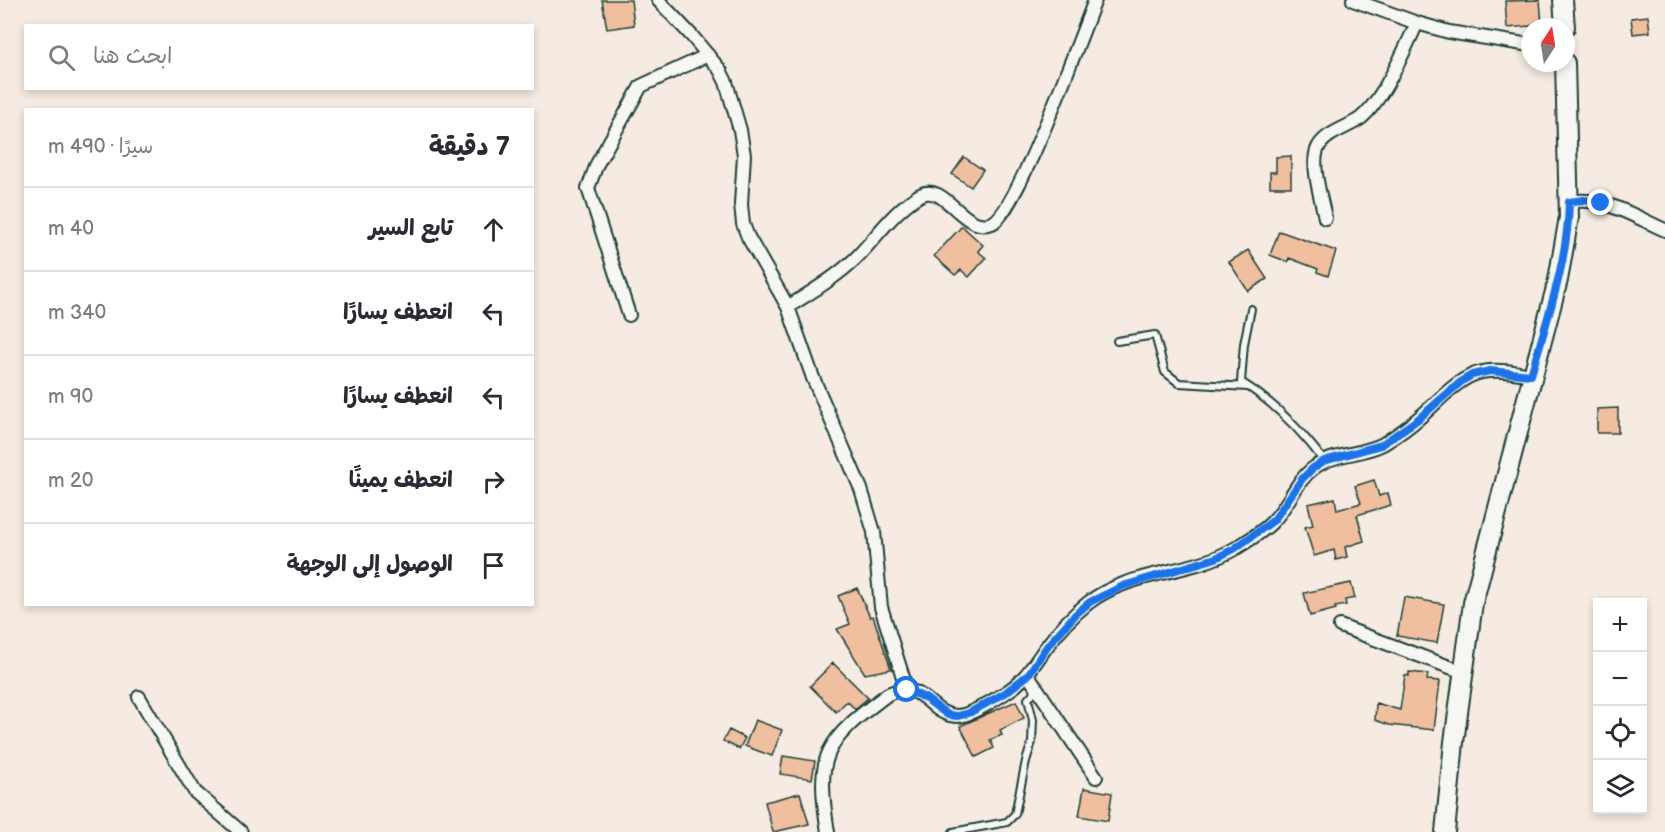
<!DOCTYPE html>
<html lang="ar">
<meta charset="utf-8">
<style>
:root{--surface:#fff;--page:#f7f7f7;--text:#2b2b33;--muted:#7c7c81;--line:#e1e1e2}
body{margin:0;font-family:"Balsamiq Sans","Playpen Sans Arabic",sans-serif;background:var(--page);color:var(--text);direction:rtl}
.controls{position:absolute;right:18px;bottom:18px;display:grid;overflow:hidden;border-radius:0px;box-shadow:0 3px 9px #0003}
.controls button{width:54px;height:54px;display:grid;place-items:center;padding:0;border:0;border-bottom:2px solid var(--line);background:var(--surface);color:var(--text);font:30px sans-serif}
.compass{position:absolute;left:1521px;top:18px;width:54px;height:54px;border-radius:50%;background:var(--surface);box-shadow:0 3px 9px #0003;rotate:12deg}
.stop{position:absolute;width:18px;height:18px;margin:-14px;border:4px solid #1a73e8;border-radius:50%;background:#fff}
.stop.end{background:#1a73e8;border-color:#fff;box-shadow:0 2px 6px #0008}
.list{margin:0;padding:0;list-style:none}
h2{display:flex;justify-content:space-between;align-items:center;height:78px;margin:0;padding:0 24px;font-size:26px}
h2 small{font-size:20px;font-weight:400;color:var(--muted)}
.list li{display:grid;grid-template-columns:39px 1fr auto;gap:18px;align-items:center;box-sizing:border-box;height:84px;padding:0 24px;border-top:2px solid var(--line)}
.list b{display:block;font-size:22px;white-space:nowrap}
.list em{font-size:20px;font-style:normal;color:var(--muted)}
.icon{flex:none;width:33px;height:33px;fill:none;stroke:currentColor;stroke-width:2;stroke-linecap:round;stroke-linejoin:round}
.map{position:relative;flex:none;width:1665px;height:832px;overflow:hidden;direction:ltr}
.search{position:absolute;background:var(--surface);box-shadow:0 3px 9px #0003;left:24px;top:24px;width:510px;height:66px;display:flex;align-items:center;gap:15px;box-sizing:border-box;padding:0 21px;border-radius:0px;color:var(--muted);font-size:22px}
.panel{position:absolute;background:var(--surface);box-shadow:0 3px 9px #0003;left:24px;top:108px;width:510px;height:498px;border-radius:0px;direction:rtl}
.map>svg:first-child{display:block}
.building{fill:#efbfa0;stroke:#1f3d34;stroke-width:1.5}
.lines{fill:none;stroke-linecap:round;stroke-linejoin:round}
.lane-casing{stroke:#1f3d34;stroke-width:10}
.street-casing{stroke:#1f3d34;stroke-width:16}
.secondary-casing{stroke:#1f3d34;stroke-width:22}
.lane{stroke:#f6f6f2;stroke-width:6}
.street{stroke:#f6f6f2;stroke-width:12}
.secondary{stroke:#f6f6f2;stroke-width:18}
.route{stroke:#1a73e8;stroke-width:8}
</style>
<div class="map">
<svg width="1665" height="832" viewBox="0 0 1665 832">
<rect width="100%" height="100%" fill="#f5ebe2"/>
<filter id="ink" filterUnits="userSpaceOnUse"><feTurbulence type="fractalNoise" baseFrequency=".0167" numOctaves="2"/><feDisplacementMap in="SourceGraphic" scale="12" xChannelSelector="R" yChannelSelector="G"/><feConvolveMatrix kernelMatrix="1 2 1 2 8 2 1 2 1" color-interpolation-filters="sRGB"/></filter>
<g filter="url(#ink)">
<!-- building -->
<path class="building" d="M602 0H631L634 25 607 29Z
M1540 0 1542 25 1507 28 1505 1Z
M1648 16 1650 32 1633 34 1631 18Z
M1291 156V187H1270V172H1276V157Z
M964 157 983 170 971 187 952 174Z
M962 226 983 245 978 251 986 258 969 277 961 270 955 275 934 256Z
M1279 231 1336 251 1328 276 1317 272 1318 269 1289 258 1288 262 1270 255Z
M1248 250 1267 279 1248 291 1229 262Z
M1618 408V433H1597V409Z
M1374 480 1379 496 1388 493 1391 505 1357 515 1364 541 1345 547 1347 557 1336 560 1334 550 1314 556 1305 527 1313 525 1308 504 1335 498 1337 510 1361 503 1355 486Z
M1351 583 1355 598 1345 600 1346 605 1335 607 1336 609 1310 616 1304 593Z
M857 588 870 617 873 616 891 669 865 674 837 629 850 624 838 596Z
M1404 597 1444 604 1437 643 1397 636Z
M833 663 868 698 855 709 847 701 836 712 810 686Z
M1409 672 1428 674 1427 680 1440 681 1434 730 1389 725 1375 720 1376 703 1400 710 1405 675 1409 676Z
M1016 701 1024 718 1000 730 1002 735 990 740 994 748 976 757 960 726Z
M755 720 782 730 772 756 745 746Z
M729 730 745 738 739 749 723 741Z
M783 756 815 761 812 779 780 774Z
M1084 788 1112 793 1108 821 1079 816Z
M800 793 809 824 773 832 765 802Z"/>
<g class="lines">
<defs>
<path id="lane" d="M1251 309 1244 344 1241 382C1275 403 1300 429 1324 461
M1117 341 1155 335 1165 372 1179 383 1248 387
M953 832 1007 822 1015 814 1026 761 1032 742 1033 720 1028 699 1037 689"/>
<path id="street" d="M658 0 692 36 720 70 726 82 740 130 744 155 741 204 743 224 748 237 788 307 813 378 861 489 874 532 881 607 907 690
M1353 0 1417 23 1449 32 1530 45
M1569 202C1602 195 1635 217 1665 230
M1325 218C1322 201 1311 167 1317 150 1323 133 1348 128 1361 118 1383 100 1405 49 1417 23
M788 307C811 292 835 278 855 259 876 238 894 210 920 195 945 181 963 234 992 223 1016 214 1082 33 1095 0
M629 315 588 188 597 164 641 86 708 55
M1340 626 1463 672
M1028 675 1096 777
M139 697 195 792 241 832
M828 832C815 753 825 741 888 694 925 678 929 716 957 716 970 716 994 700 1005 693 1025 681 1034 664 1047 646 1058 631 1073 615 1088 603 1130 570 1191 575 1236 548 1249 540 1263 532 1273 521 1289 505 1296 480 1315 467 1334 453 1362 455 1383 444 1396 436 1409 427 1420 417 1438 402 1458 377 1482 372 1498 369 1515 372 1531 375"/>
<path id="secondary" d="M1563 0 1565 27
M1445 832 1454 742 1473 603 1558 280 1569 217 1565 63"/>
</defs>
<!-- lane casing -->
<use href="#lane" class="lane-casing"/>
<!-- street casing -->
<use href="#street" class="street-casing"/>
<!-- secondary casing -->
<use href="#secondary" class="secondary-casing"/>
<!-- lane -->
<use href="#lane" class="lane"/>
<!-- street -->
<use href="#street" class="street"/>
<!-- secondary -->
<use href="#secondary" class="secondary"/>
</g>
</g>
<g class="lines" filter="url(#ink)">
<!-- route -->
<path class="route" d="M907 690 925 698 948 715 958 716 969 713 1005 693 1028 675 1048 645 1076 614 1090 602 1123 586 1216 558 1234 549 1274 520 1302 479 1313 468 1324 461 1381 445 1417 420 1462 381 1472 375 1490 371 1531 375C1547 319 1568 261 1569 202L1584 200 1601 203"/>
</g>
</svg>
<div class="controls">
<button>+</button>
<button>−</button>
<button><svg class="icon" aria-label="locate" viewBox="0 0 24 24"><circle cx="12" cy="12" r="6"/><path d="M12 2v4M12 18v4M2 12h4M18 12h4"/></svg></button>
<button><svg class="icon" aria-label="layers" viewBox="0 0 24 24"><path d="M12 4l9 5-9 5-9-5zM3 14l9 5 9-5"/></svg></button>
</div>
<svg class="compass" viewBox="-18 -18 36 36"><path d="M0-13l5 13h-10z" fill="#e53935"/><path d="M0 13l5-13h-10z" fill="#7c7c81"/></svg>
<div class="stop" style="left:907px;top:690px"></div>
<div class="stop end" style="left:1601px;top:203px"></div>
<div class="search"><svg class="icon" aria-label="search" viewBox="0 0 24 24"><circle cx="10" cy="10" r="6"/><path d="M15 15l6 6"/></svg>ابحث هنا</div>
<section class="panel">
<h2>7 دقيقة<small>سيرًا · 490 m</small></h2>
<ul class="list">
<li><svg class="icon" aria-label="ahead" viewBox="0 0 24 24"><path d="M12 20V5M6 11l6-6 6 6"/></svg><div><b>تابع السير</b></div><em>40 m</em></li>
<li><svg class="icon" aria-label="left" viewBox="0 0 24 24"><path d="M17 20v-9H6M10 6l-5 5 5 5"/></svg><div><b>انعطف يسارًا</b></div><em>340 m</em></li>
<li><svg class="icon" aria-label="left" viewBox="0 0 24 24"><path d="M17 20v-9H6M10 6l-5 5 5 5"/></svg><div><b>انعطف يسارًا</b></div><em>90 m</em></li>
<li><svg class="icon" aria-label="right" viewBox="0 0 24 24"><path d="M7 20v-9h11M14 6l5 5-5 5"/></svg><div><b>انعطف يمينًا</b></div><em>20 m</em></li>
<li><svg class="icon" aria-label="arrive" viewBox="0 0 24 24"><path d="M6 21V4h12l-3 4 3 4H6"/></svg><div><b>الوصول إلى الوجهة</b></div></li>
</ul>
</section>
</div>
